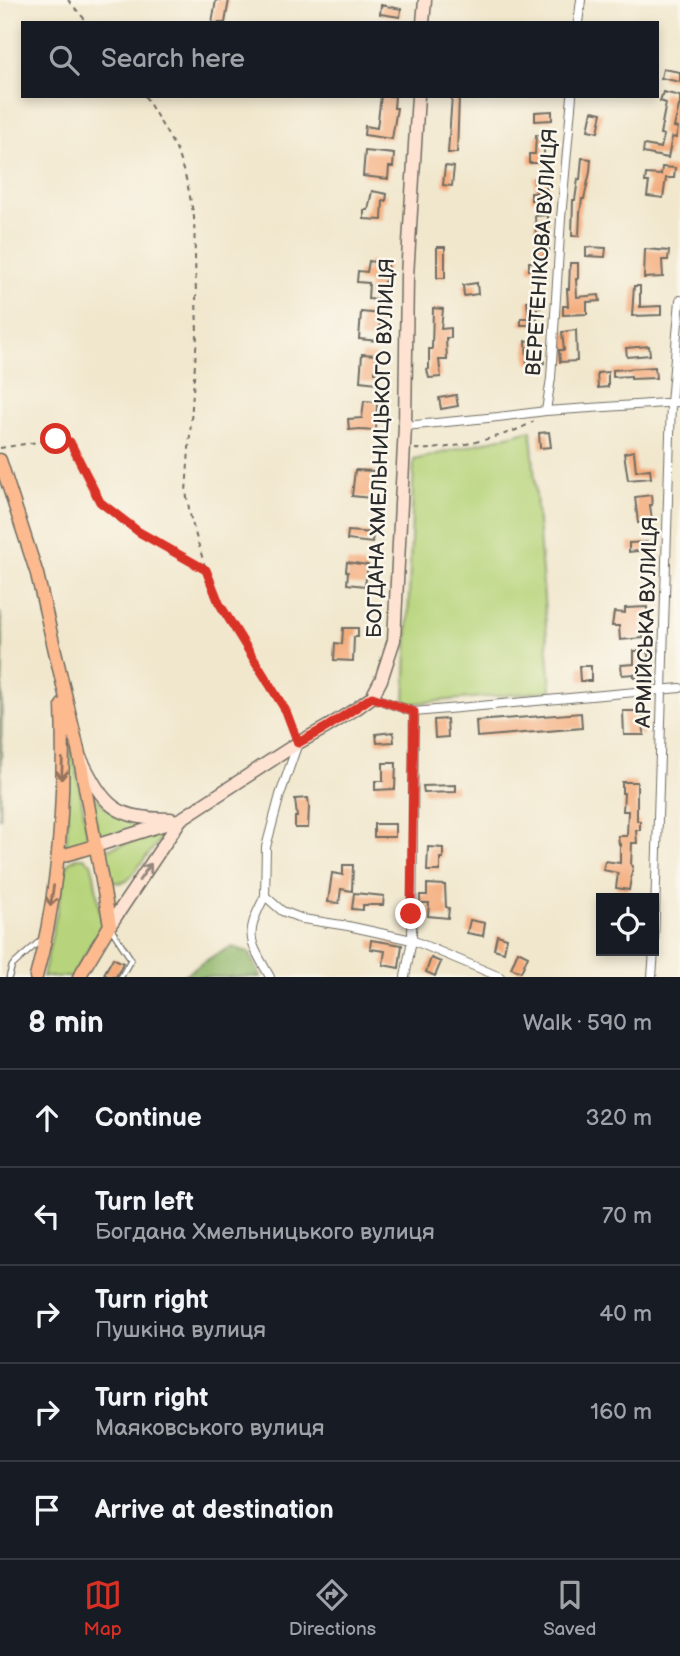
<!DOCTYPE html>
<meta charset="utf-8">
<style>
:root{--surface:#171b24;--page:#242831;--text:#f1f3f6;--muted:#9ea1a6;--line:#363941;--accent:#d93025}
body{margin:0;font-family:"Balsamiq Sans",sans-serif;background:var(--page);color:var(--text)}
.controls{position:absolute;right:21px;bottom:21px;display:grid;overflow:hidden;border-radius:0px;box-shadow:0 4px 10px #0003}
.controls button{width:63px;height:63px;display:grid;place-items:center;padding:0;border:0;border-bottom:2px solid var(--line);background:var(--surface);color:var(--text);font:35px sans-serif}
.stop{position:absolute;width:21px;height:21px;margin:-16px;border:5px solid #d93025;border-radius:50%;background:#fff}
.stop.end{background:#d93025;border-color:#fff;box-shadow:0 2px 7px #0008}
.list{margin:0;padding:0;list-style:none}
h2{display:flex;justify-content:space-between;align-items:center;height:91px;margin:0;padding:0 28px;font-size:30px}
h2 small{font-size:23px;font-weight:400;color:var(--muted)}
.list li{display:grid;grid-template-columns:46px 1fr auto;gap:21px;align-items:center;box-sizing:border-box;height:98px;padding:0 28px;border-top:2px solid var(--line)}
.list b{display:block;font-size:26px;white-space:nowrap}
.list p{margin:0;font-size:23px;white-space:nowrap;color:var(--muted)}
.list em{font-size:23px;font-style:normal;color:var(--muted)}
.icon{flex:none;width:38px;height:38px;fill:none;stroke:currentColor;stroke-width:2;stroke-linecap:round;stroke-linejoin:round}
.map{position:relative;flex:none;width:680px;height:977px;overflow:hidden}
.search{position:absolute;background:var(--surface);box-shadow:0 4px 10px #0003;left:21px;right:21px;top:21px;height:77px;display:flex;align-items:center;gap:18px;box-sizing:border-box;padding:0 24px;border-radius:0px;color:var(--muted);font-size:26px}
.sheet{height:581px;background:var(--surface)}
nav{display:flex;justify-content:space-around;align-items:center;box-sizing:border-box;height:98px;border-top:2px solid var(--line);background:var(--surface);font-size:19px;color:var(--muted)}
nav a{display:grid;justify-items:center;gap:4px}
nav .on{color:var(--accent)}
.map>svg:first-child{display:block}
.green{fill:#b7d47b;stroke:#718053;stroke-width:2}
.forest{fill:#91b66b;stroke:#5e704b;stroke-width:2}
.building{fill:#f4ac7b}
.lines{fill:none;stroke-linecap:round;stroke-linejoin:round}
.lane-casing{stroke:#706d64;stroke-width:7}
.street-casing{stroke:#706d64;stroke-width:10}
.secondary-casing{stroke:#706d64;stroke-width:15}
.primary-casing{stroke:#706d64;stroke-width:15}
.path{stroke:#706d64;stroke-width:2;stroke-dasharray:5 5;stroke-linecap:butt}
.lane{stroke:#fff;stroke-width:4.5}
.street{stroke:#fff;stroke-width:8}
.secondary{stroke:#fee3d2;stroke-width:12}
.primary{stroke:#fcba8e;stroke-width:12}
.oneway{stroke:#94725c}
.oneway2{stroke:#94877e}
.route{stroke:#d93025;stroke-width:9}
.labels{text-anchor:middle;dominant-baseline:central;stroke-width:5;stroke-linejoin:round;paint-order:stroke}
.street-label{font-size:21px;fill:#2b2b2b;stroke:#fbf7ec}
</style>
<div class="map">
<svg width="680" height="977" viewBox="0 0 680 977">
<rect width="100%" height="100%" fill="#fbf7ec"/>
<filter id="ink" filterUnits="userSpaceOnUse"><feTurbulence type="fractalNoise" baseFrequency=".0143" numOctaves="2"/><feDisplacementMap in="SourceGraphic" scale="14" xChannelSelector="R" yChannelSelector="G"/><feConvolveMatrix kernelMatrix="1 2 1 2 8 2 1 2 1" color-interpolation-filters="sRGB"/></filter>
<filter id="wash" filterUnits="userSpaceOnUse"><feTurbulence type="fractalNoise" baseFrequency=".00686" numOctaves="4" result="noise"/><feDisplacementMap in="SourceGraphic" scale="28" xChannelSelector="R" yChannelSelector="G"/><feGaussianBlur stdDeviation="1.57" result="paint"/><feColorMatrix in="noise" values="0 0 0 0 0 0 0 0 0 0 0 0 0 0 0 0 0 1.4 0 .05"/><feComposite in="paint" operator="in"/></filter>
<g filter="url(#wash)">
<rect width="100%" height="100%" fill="#f1e7cd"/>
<!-- green -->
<path class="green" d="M531 430 551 691 405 704 414 460Z
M71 740 89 842 66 848Z
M91 790C106 814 126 824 153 823L98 839Z
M167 831 127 881C118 884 114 883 106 877L100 851Z
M77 858H84L91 863 94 874 102 925 72 977H43L65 873 69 862Z"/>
<!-- forest -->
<path class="forest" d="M0 612 3 635 0 819Z
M232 947 249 952 261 977H181L215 955Z"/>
<g id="blocks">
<!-- building -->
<path class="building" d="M216 0H229L225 23H212Z
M381 5 401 9 400 17 380 14Z
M663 69 680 72V82L661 78Z
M663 92 680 96V106H679L674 127 678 128 676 138 672 137 668 158 643 153 644 145 661 148 664 135 660 134 666 103 660 101Z
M381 96H395L394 108H397L392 139 364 135 365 126 377 128Z
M452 96 459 97 457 153H448Z
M552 111V120L535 121V112Z
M592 111 602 113 598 132 588 130Z
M536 135 550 136 549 142H544V163H529V154H535Z
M365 151 394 154 393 167H389L388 179 363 176Z
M582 158 591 159 590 172 584 199H582L580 213 579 236H572L573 200H575L578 179 580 180Z
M445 166 454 167 452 186 443 185Z
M662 167 675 168 674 178H666L663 198 647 196 649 182H645L646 174 661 175Z
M549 177 550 187 546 188 547 198 531 200V193H536L534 178Z
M372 191 387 194 386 201 383 200 382 220 364 219V210H368Z
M548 215V224H545L547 245H549V252L544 253V270H529V262H537L535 216Z
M437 247H445V278H437Z
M586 247 606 248 605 257 586 256Z
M645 249 669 251 668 260H662L663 277 644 278Z
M369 261 388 264 385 282H384L382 300 368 299 369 283 357 282 358 271 367 272Z
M570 263H578V279H576L577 297 599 295 600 301 587 302V314L563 315V306H568L567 289H569Z
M477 283 478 294 464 296 463 285Z
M634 286H640V307L661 306V315L632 316Z
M540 300 541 308H537V325H521V318H529L527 301Z
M433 308 443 309 441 329 451 328V338H446L447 360H439L441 377 429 378 427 370 429 369V349H432Z
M361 312 381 314 378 341 359 339Z
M576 330 577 361 560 362 559 350H564L562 332Z
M538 340 539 356H543L544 363 527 364 526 341Z
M649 346 650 355 627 357 626 348Z
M362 354 377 355 375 373H378L377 383 360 381Z
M655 367 656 378 631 379V376L613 377V370Z
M608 372V387L598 388 597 373Z
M456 395 458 406 441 409 439 398Z
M364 401 377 402 376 431 360 430V429L349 430 348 419 362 418Z
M549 432 551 447 540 448 539 433Z
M634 451 636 471 650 469 651 478 628 480 624 453Z
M355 470 374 471 371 498 352 496Z
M651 495 652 505H650L652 521 638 523 635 497Z
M348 531 373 533 372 543 347 540Z
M647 542V550L629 552V543Z
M347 562 368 565 365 586 347 584 348 572 346 571Z
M647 607V618H642L643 638 620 640 619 626H612L614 612 625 613V608Z
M343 628H358V637H354L353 661 334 660 335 643 342 644Z
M634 651H648V677L634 678V674L622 675 621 665 634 664Z
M579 666H591V681H580Z
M623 711H643L644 735H624Z
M581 713 582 728 477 737 476 721Z
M447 719 448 737 435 738 434 720Z
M393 732 394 742 377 743 376 734Z
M383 763H396L395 789 375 790V781H383Z
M622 782H637V821H640V830H636L637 843H632L631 865 633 866 629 890 616 888 618 873 603 870 605 861 620 863V844H619L618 836H627L628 811H623L624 793H622Z
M456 785V792L424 793 423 786Z
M308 798 309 807 308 828H295V817H297L295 799Z
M374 824H395V837H374Z
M428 847 443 848V858H440V871H427Z
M343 865H353L352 891 341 889 339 903 328 902 332 873 343 875Z
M427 884 445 885 446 907 449 908 448 918 428 916 429 903H420V895H427Z
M354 893 384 896 383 905H363V910L352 909Z
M470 920 485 923 483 936 467 933Z
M497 935 507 938 504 952 494 949Z
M371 940 402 945 399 968 383 965 385 951 370 949Z
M518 951 528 956 521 972 511 968Z
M113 958 123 963 116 977H109L104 974Z
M431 958 441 962 435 976 426 972Z"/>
</g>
</g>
<g filter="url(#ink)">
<use href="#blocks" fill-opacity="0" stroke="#706d64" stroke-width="2"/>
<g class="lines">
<defs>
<path id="lane" d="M110 927 131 959 121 977
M9 977 12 966 42 939"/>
<path id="street" d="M578 23 581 0
M546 411 551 378 561 218 572 96
M405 426 498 417 546 411 680 402
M372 697 414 712 680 688
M298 743 280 795 266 847 265 896 282 911 303 919 348 926 412 940 500 977
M265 896C244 936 249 940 270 977
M654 945 671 403 680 300
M405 977 412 940 414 712
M652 977 654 951"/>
<path id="secondary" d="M423 23 425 0
M81 759C105 807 115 819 171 819
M95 846 181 819 298 743 327 727 357 708 372 697 381 680 394 640 405 426 407 276 418 96
M110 925 181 819"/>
<path id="primary" d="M0 460 37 574 79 754 110 925 79 977
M58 857 95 846
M36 977C60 890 65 794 62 705"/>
</defs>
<!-- lane casing -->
<use href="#lane" class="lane-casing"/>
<!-- street casing -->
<use href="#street" class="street-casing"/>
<!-- secondary casing -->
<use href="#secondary" class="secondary-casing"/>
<!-- primary casing -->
<use href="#primary" class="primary-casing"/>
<!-- path -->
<path class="path" d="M68 0 88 23
M145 96 176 149 187 182 194 217 197 335 186 492 191 519 206 570 219 603 286 711 294 732
M0 448 56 439 70 441 100 502 139 532 205 570
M415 449C444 451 510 437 534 421"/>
<!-- lane -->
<use href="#lane" class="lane"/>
<!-- street -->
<use href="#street" class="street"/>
<!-- secondary -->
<use href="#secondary" class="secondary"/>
<!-- primary -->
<use href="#primary" class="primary"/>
</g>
<!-- one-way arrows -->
<defs><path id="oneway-shaft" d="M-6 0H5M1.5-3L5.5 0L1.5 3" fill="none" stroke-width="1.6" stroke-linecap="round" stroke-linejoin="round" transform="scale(1.75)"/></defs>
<g class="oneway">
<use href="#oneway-shaft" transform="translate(62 769) rotate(92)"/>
<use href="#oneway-shaft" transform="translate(52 896) rotate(99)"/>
</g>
<use class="oneway2" href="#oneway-shaft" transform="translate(145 872) rotate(-55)"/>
</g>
<g class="lines" filter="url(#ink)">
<!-- route -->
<path class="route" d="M56 439 70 442 100 502 139 532 206 570 219 603 286 711 298 743 327 727 372 697 414 712 411 914"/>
</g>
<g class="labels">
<!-- street labels -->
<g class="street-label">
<text transform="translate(542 252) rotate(-86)">ВЕРЕТЕНІКОВА ВУЛИЦЯ</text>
<text transform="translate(381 448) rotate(-88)">БОГДАНА ХМЕЛЬНИЦЬКОГО ВУЛИЦЯ</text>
<text transform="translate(647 622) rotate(-88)">АРМІЙСЬКА ВУЛИЦЯ</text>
</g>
</g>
</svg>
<div class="controls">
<button><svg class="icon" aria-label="locate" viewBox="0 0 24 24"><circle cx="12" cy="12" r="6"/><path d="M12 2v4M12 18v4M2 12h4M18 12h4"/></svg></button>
</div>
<div class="stop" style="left:56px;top:439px"></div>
<div class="stop end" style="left:411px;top:914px"></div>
<div class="search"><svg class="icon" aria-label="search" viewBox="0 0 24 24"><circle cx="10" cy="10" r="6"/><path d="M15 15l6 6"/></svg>Search here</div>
</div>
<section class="sheet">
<h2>8 min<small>Walk · 590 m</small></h2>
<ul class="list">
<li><svg class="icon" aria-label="ahead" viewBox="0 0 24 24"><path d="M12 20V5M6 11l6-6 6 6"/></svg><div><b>Continue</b></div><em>320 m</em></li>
<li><svg class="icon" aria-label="left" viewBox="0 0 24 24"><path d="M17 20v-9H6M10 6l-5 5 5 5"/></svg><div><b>Turn left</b><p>Богдана Хмельницького вулиця</p></div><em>70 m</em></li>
<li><svg class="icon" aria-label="right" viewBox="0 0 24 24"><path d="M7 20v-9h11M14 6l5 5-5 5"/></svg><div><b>Turn right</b><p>Пушкіна вулиця</p></div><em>40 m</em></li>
<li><svg class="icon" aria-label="right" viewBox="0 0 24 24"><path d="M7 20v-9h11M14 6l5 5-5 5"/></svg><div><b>Turn right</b><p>Маяковського вулиця</p></div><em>160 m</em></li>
<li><svg class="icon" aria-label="arrive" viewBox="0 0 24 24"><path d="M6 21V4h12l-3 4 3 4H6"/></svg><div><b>Arrive at destination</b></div></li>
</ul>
</section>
<nav>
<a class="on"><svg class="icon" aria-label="map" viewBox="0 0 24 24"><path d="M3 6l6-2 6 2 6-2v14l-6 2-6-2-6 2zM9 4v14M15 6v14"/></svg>Map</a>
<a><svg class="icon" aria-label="directions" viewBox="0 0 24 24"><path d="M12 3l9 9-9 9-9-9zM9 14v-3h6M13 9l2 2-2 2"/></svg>Directions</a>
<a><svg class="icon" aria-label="saved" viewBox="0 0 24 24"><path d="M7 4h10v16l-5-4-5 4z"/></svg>Saved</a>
</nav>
